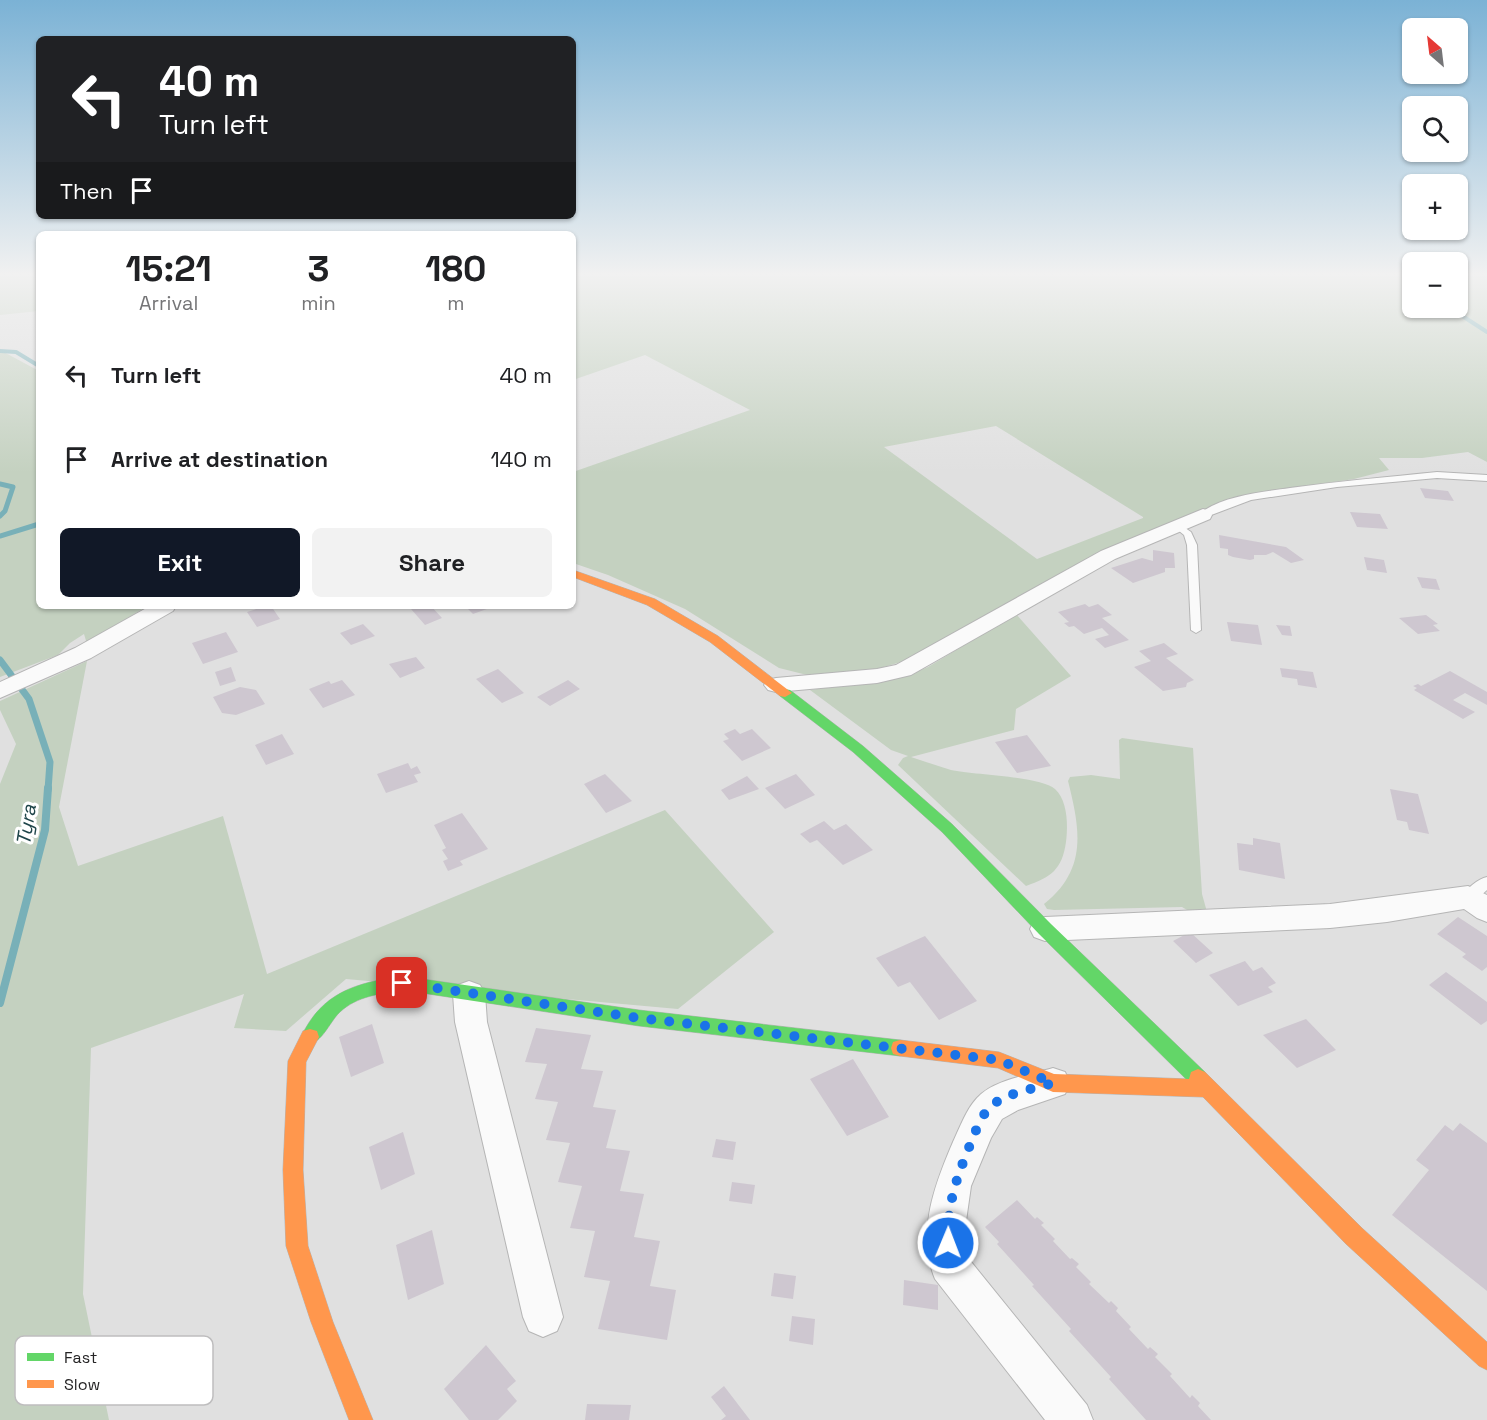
<!DOCTYPE html>
<html lang="en">
<head>
<meta charset="utf-8">
<style>
	body { margin:0; font-family:"Space Grotesk",sans-serif; background:#f2f2f2; color:#202124; height:100vh; display:flex; flex-direction:column; font-size:22px; white-space:nowrap }
	* { box-sizing:border-box; margin:0 }
	p { font-size:20px; color:#757577 }
	.icon { flex:none; width:33px; height:33px; fill:none; stroke:currentColor; stroke-width:2; stroke-linecap:round; stroke-linejoin:round }
	.map { position:relative; flex:1; overflow:hidden }
	.details { position:absolute; left:36px; top:231px; width:540px; height:378px; display:flex; flex-direction:column; background:#fff; border-radius:9px; box-shadow:0 2px 4px #0004 }
	.details>* { flex:none }
	.guide { position:absolute; left:36px; top:36px; width:540px; height:183px; border-radius:9px; box-shadow:0 2px 4px #0004; background:#202124; color:#fff; overflow:hidden }
	.needle { width:39px; rotate:332deg }
	.buttons { position:absolute; left:1402px; top:18px; display:grid; gap:12px }
	.buttons a { display:grid; place-items:center; width:66px; height:66px; border-radius:9px; background:#fff; box-shadow:0 2px 4px #0004; font-size:30px }
	.pin { position:absolute; display:grid; place-items:center; width:51px; height:51px; color:#fff; margin:-26px; border-radius:12px; box-shadow:0 3px 9px #0006 }
	.me { position:absolute; width:66px; margin:-33px; rotate:1deg; stroke-linejoin:round; filter:drop-shadow(0 0 4px #0008) }
	.turn { display:flex; align-items:center; gap:21px; height:126px; padding:0 24px; font-size:27px }
	.turn .icon { width:78px; height:78px; stroke-width:2.5 }
	.turn b { display:block; font-size:42px; line-height:51px }
	.then { display:flex; align-items:center; height:57px; padding:0 24px; background:#0003; gap:12px; font-size:22px }
	.eta { display:flex; justify-content:space-evenly; align-items:center; height:102px; text-align:center }
	.eta b { font-size:36px; font-weight:800; line-height:42px }
	.button { display:flex; gap:12px; margin-top:auto; padding:12px 24px }
	.button a { flex:1; height:69px; border-radius:9px; background:#111827; color:#fff; font-size:24px; font-weight:800; line-height:69px; text-align:center }
	.button a+a { background:#f2f2f2; color:#202124 }
	ul { padding:0; list-style:none }
	li { display:flex; align-items:center; gap:18px; height:84px; padding:0 24px }
	li div { flex:1 }
	li b { display:block; font-size:22px }
	li em { font-style:normal }
	.map>svg:first-child { display:block }
	.green { fill:#c4d1c0; fill-rule:evenodd }
	.lines { fill:none; stroke-linecap:round; stroke-linejoin:round }
	.stream-far3 { stroke:#78b0b8; stroke-width:4 }
	.stream-far2 { stroke:#78b0b8; stroke-width:5 }
	.stream-far1 { stroke:#78b0b8; stroke-width:7 }
	.stream { stroke:#78b0b8; stroke-width:8 }
	.building { fill:#cec7d0 }
	.lane-casing { stroke:#b5b5b5; stroke-width:2 }
	.street-casing { stroke:#b5b5b5; stroke-width:2 }
	.fast-casing { stroke:#b5b5b5; stroke-width:1 }
	.slow-casing { stroke:#b5b5b5; stroke-width:1 }
	.lane { fill:#fafafa; fill-rule:evenodd }
	.street { fill:#fafafa; fill-rule:evenodd }
	.fast { fill:#63d668; fill-rule:evenodd }
	.slow { fill:#ff974d; fill-rule:evenodd }
	.route { stroke:#1a73e8; stroke-width:10; stroke-dasharray:0 18 }
	.labels { text-anchor:middle; stroke-width:6; stroke-linejoin:round; paint-order:stroke }
	.water-label { font-size:20px; font-style:italic; fill:#1f454a; stroke:#fff }
	.key { fill:#fff; stroke:#bebdbe; stroke-width:1.5 }
	.key-label { font-size:16px; fill:#252425 }
</style>
</head>
<body>
<div class="map">
<svg width="1487" height="1420" viewBox="0 0 1487 1420">
	<rect width="100%" height="100%" fill="#e0e0e0"/>
	<path class="green" d="M0,274h39v37l-39,4z
		M573,274h840v34h45v-34h29v188l-19,-10 -46,6h-43l10,12 -35,9 -101,15 -58,19 -137,62 -157,87 -31,9 -63,4 -28,-7 -94,-59 -77,-34 -35,-12v-91l177,-62 -105,-55 -72,25zM996,426l147,91v1l-106,41 -153,-112z
		M0,350l39,21v235h108l-60,38 -3,-10 -14,9 -12,12 -58,22z
		M1016,614l55,62 -55,33 -2,21 -103,27c13,4 26,9 40,13 23,5 89,6 104,19 13,12 13,37 11,53 -4,28 -15,35 -40,44l-128,-121 5,-7 5,-2 -17,-6 -81,-60 94,-13 24,-10z
		M87,661l-28,146 19,59 145,-50 44,158 398,-164 109,122 -96,77 -332,-30 -60,52 -52,-3 10,-34 -153,54 -8,246 26,126h-109v-636l16,-40 -16,-34v-9z
		M1122,738l71,10 9,146 5,18 -13,2 -12,-7 -128,3 -7,-1 -3,-5c44,-35 36,-75 24,-123l2,-4 21,-2 29,4 -1,-39z"/>
	<g class="lines">
		<path class="stream-far3" d="M1450,308l37,24
			M0,351l16,1 23,14"/>
		<path class="stream-far2" d="M0,484l13,3 -8,24 -5,5
			M0,536l39,-12"/>
		<path class="stream-far1" d="M0,660l29,39 21,63 -2,28"/>
		<path class="stream" d="M0,1003l45,-173 3,-42"/>
	</g>
	<path class="building" d="M1420,488l28,3 6,10 -29,-3z
		M1350,512l30,2 8,15 -31,-2z
		M1219,535l67,12 18,13 -13,3 -18,-11 -7,3h-12v4l-4,1 -17,-3 -5,-2v-6l-8,-1z
		M1153,550l21,3 1,15h-10v4l-32,11 -22,-15 31,-10 11,3z
		M1364,557l20,3 3,13 -20,-3z
		M1417,577l19,2 4,11 -18,-2z
		M1085,604l4,3 9,-3 14,11 -10,3 27,22 -24,8 -10,-9 14,-4 -7,-7 -18,6 -10,-8 -5,1 -5,-4 5,-1 -11,-10z
		M266,606h5l9,13 -23,8 -10,-15z
		M420,606h11l11,12 -17,7 -14,-16z
		M465,606h30l-22,8z
		M1426,615l12,9 -5,1 7,6 -22,3 -19,-16z
		M1227,622l31,3 4,20 -31,-4z
		M363,624l12,12 -24,9 -11,-12z
		M1276,625l14,1 2,10 -10,-1z
		M226,632l12,20 -35,12 -11,-21z
		M1164,643l14,11 -12,4 28,22 -7,3 -1,4 -23,4 -29,-24 17,-6 -12,-10z
		M416,657l9,11 -25,10 -11,-14z
		M231,667l5,14 -16,5 -5,-14z
		M1280,668l33,4 4,16 -19,-3 -1,-6 -15,-2z
		M498,669l26,24 -22,10 -26,-24z
		M1450,671l37,21v13l-22,-12 -12,7 22,12 -12,7 -49,-29 3,-2 -4,-2 5,-2 3,2z
		M342,680l13,15 -32,13 -14,-19 20,-8 2,3z
		M568,680l12,9 -30,17 -13,-9z
		M240,687l16,3 9,14 -29,11 -14,-2 -9,-16z
		M735,729l5,5 12,-5 19,19 -29,13 -19,-20 6,-2 -5,-5z
		M282,734l12,20 -28,11 -11,-20z
		M1027,735l24,31 -34,7 -22,-31z
		M408,763l3,6 6,-3 4,7 -7,2 4,7 -32,11 -9,-19z
		M605,774l27,27 -26,12 -22,-29z
		M796,774l19,21 -30,14 -20,-21z
		M747,776l12,13 -30,11 -8,-10z
		M1390,789l28,5 11,40 -20,-4 -2,-8 -10,-2z
		M462,813l26,36 -28,12 3,4 -15,6 -5,-10 5,-2 -6,-9 4,-2 -12,-23z
		M824,821l10,9 12,-6 27,26 -30,15 -26,-25 -7,3 -10,-9z
		M1253,838l27,5 5,36 -46,-9 -2,-27 16,2z
		M1458,917l29,19v31l-5,4 -20,-14 4,-3 -29,-20z
		M1190,932l23,21 -17,10 -23,-22z
		M925,936l52,65 -38,19 -29,-38 -12,5 -22,-29z
		M1245,961l8,10 9,-4 14,16 -8,4 5,5 -35,14 -29,-31z
		M1446,972l41,30v19l-6,4 -52,-40z
		M1306,1019l30,31 -39,18 -34,-33z
		M372,1024l12,39 -33,14 -12,-40z
		M536,1028l55,7 -10,34 22,2 -10,36 23,3 -10,38 24,3 -10,40 24,3 -10,43 26,4 -10,45 26,4 -9,50 -69,-11 12,-48 -26,-4 11,-46 -25,-3 12,-42 -24,-4 12,-39 -24,-3 12,-38 -23,-3 12,-35 -22,-2z
		M853,1059l36,58 -42,19 -37,-57z
		M1460,1123l27,20v148l-95,-76 37,-45 -13,-10 29,-35 8,6z
		M403,1132l12,42 -34,16 -12,-43z
		M716,1139l20,3 -3,18 -21,-3z
		M732,1182l23,3 -3,19 -23,-3z
		M1017,1200l18,19 2,-2 7,6 -3,2 14,14 -2,2 17,18 2,-1 7,6 -3,3 15,15 -2,2 20,19 2,-2 7,7 -2,3 15,16 -2,2 19,20 2,-2 8,7 -3,3 17,17 -2,2 20,22 2,-3 8,8 -2,3 13,14h-65l-37,-41 2,-2 -42,-46 2,-2 -39,-43 2,-1 -37,-41 2,-2 -14,-15z
		M432,1230l12,54 -36,16 -12,-55z
		M774,1273l22,3 -3,23 -22,-3z
		M904,1280l34,5v25l-35,-5z
		M792,1316l23,3 -2,26 -24,-4z
		M486,1345l30,36 -9,8 10,12 -19,19h-29l-25,-31z
		M724,1386l26,34h-29l5,-4 -15,-19z
		M587,1404l44,1 -2,15h-44z"/>
	<g class="lines">
		<defs>
			<path id="lane" d="M1437,472l50,3v6l-50,-3 -100,9 -86,13 -45,17 -3,1 -5,-3c22,-19 64,-23 92,-27 49,-7 98,-11 147,-16z
				M1178,523l13,9 6,13 4,85 -5,3 -5,-3 -4,-85 -3,-10 -11,-9z
				M1487,877v13c-7,6 -14,14 -24,11l-2,-4c5,-8 17,-18 26,-20z"/>
			<path id="street" d="M1203,509l7,2 2,4 -2,4 -95,40 -204,116 -34,8 -101,9 -8,-2 -4,-5 4,-5 8,-2 101,-9 19,-4 205,-114z
				M150,606h26l-3,5 -82,47 -91,40v-16l75,-34z
				M1468,886l19,9v27l-10,-4 -13,-9 -77,13 -57,6 -285,13 -11,-4 -4,-8 4,-8 11,-4 285,-13z
				M469,981l11,4 5,9 2,28 76,295 -6,14 -14,6 -14,-6 -6,-14 -68,-295 -2,-28 5,-9z
				M1053,1068l12,4 5,11 -5,11 -47,16 -16,9 -11,19 -20,48 -5,35 2,37 119,147 6,15h-48l-110,-141c-19,-46 0,-95 18,-137 7,-15 13,-32 24,-44 17,-19 53,-23 76,-30z"/>
			<path id="fast" d="M785,689l5,1 73,56 89,78 99,100 154,148 3,6 -3,6 -7,3 -7,-3 -152,-150 -97,-102 -89,-80 -73,-56 -2,-3z
				M402,976l237,34 261,30 7,2 2,6 -2,6 -7,2 -261,-30 -237,-36c-22,4 -45,6 -62,22 -11,10 -20,37 -37,31l-2,-6c21,-45 55,-54 101,-61z"/>
			<path id="slow" d="M573,570l82,29 63,37 74,57 -7,4 -5,-1 -70,-54 -63,-37 -74,-28z
				M310,1029l7,2 2,6 -13,25 -3,108 5,76 25,76 40,98h-24l-38,-98 -25,-76 -3,-76 5,-109 15,-30z
				M900,1040l99,12 55,22 135,5 2,-7 7,-3 7,3 157,156 125,114v28l-8,-4 -133,-122 -143,-147 -150,-5 -55,-24 -98,-12 -7,-2 -2,-6 2,-6z"/>
		</defs>
		<use href="#lane" class="lane-casing"/>
		<use href="#street" class="street-casing"/>
		<use href="#fast" class="fast-casing"/>
		<use href="#slow" class="slow-casing"/>
		<use href="#lane" class="lane"/>
		<use href="#street" class="street"/>
		<use href="#fast" class="fast"/>
		<use href="#slow" class="slow"/>
	</g>
	<linearGradient id="sky" x2="0" y2="1"><stop stop-color="#7bb2d5"/><stop offset="0.58" stop-color="#f1f1f1"/><stop offset="1" stop-color="#f1f1f1" stop-opacity="0"/></linearGradient>
	<rect width="1487" height="473" fill="url(#sky)"/>
	<g class="lines">
		<path class="route" d="M402,983l237,35 360,42 54,23c-20,6 -49,10 -64,25 -9,10 -14,25 -19,37 -14,34 -23,60 -22,98"/>
	</g>
	<g class="labels">
		<g class="water-label">
			<text transform="translate(26 825) rotate(-81)" y="7">Tyra</text>
		</g>
	</g>
	<rect x="15" y="1336" width="198" height="69" rx="9" class="key"/>
	<rect x="27" y="1353" width="27" height="8" fill="#63d668"/>
	<rect x="27" y="1380" width="27" height="8" fill="#ff974d"/>
	<g class="key-label">
		<text x="64" y="1363">Fast</text>
		<text x="64" y="1390">Slow</text>
	</g>
</svg>
<div class="buttons">
<a><svg class="needle" viewBox="-14 -14 28 28"><path d="M0-13l5 13h-10z" fill="#e53935"/><path d="M0 13l5-13h-10z" fill="#757577"/></svg></a>
<a><svg class="icon" aria-label="search" viewBox="0 0 24 24"><circle cx="10" cy="10" r="6"/><path d="M15 15l6 6"/></svg></a>
<a>+</a>
<a>−</a>
</div>
<div class="pin" style="left:402px;top:983px;background:#d93025"><svg class="icon" aria-label="arrive" viewBox="0 0 24 24"><path d="M6 21V4h12l-3 4 3 4H6"/></svg></div>
<svg class="me" style="left:948px;top:1243px" viewBox="-20 -20 40 40"><circle r="17" fill="#1a73e8" stroke="#fff" stroke-width="3"/><path d="M0-11L8 9 0 5-8 9z" fill="#fff"/></svg>
<div class="guide">
<div class="turn"><svg class="icon" aria-label="left" viewBox="0 0 24 24"><path d="M17 20v-9H6M10 6l-5 5 5 5"/></svg><div><b>40 m</b>Turn left</div></div>
<div class="then">Then<svg class="icon" aria-label="arrive" viewBox="0 0 24 24"><path d="M6 21V4h12l-3 4 3 4H6"/></svg></div>
</div>
<section class="details">
<div class="eta">
<div><b>15:21</b><p>Arrival</p></div>
<div><b>3</b><p>min</p></div>
<div><b>180</b><p>m</p></div>
</div>
<ul>
<li><svg class="icon" aria-label="left" viewBox="0 0 24 24"><path d="M17 20v-9H6M10 6l-5 5 5 5"/></svg><div><b>Turn left</b></div><em>40 m</em></li>
<li><svg class="icon" aria-label="arrive" viewBox="0 0 24 24"><path d="M6 21V4h12l-3 4 3 4H6"/></svg><div><b>Arrive at destination</b></div><em>140 m</em></li>
</ul>
<div class="button"><a>Exit</a><a>Share</a></div>
</section>
</div>
</body>
</html>
